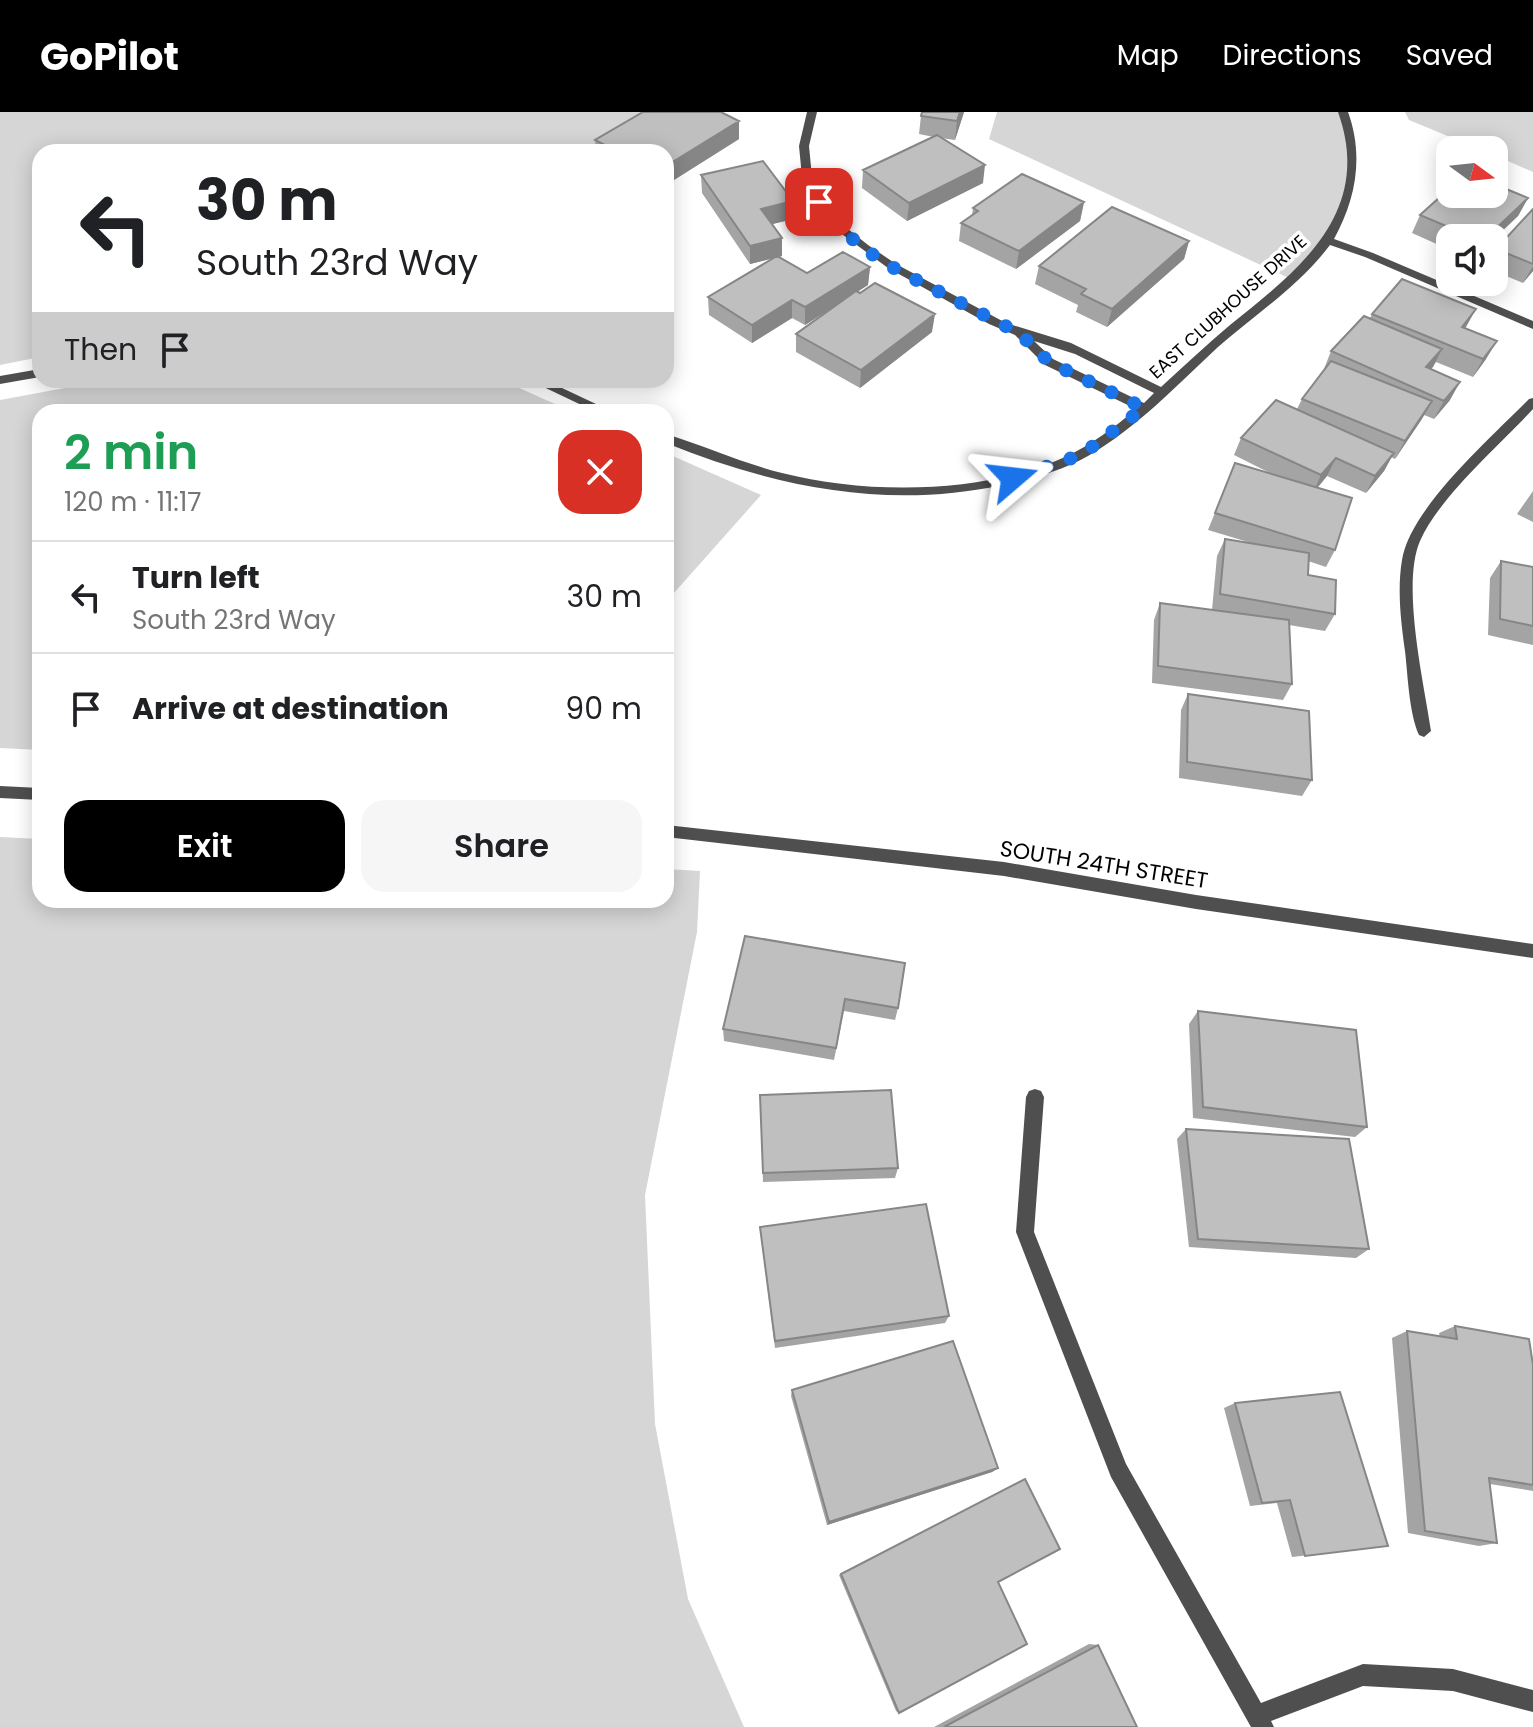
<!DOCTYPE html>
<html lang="en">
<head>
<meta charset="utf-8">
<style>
	body { margin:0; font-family:Poppins,sans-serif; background:#f6f6f6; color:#202124; height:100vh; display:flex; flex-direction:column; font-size:30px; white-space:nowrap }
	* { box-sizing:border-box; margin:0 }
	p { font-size:26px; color:#757577 }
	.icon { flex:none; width:44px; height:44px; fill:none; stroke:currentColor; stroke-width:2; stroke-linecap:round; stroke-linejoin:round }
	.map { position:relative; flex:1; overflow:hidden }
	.panel { position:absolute; left:32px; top:292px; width:642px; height:504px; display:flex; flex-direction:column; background:#fff; border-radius:24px; box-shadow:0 4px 20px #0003 }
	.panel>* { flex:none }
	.guide { position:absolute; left:32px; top:32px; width:642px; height:244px; border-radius:24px; box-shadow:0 4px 20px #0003; background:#fff; color:#202124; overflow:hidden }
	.needle { width:52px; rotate:105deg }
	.controls { position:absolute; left:1436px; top:24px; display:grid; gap:16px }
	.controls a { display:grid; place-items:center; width:72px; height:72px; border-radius:16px; background:#fff; box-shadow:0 4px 20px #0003; font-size:40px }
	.pin { position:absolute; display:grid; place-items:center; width:68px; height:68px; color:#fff; margin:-34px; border-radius:16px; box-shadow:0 4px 12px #0006 }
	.me { position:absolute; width:88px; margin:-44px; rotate:73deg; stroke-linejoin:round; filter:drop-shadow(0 0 6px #0008) }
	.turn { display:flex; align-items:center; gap:28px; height:168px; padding:0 32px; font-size:36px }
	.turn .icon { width:104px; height:104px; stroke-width:2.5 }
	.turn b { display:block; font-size:56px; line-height:68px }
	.then { display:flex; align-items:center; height:76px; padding:0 32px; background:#0003; gap:16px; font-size:30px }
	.round { display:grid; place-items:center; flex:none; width:84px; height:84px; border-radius:24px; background:#f6f6f6 }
	.overview { display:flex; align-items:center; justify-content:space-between; height:136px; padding:0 32px }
	h1 { font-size:48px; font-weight:600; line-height:60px; color:#1e9e55 }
	.action { display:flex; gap:16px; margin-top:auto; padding:16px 32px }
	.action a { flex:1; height:92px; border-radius:24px; background:#000; color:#fff; font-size:32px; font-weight:600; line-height:92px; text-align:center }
	.action a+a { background:#f6f6f6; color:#202124 }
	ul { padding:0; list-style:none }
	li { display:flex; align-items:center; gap:24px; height:112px; padding:0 32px; border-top:2px solid #e0e0e0 }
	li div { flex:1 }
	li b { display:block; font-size:30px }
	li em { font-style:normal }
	header { display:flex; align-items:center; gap:48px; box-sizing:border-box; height:112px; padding:0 40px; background:#000; color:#fff }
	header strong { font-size:38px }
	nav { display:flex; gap:44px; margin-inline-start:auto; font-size:28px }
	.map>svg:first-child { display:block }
	.green { fill:#d6d6d6 }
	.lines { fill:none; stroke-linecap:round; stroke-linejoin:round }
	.minor { fill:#4f4f4f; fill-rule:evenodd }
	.tertiary { fill:#4f4f4f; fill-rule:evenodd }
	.wall { fill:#a4a4a4 }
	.shaded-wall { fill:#868686 }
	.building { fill:#bfbfbf; stroke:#868686; stroke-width:2 }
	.route { stroke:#1a73e8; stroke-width:14; stroke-dasharray:0 25.2 }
	.labels { text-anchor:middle; stroke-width:7; stroke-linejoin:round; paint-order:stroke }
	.far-street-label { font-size:18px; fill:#000; stroke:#fff }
	.street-label { font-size:22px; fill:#000; stroke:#fff }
</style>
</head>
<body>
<header>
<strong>GoPilot</strong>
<nav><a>Map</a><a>Directions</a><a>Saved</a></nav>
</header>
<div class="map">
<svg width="1533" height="1615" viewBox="0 0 1533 1615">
	<rect width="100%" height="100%" fill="#fff"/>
	<path class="green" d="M0,0h661l-79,40h-542v205l-40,8z
		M997,0h346l9,64 -11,37 -50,66 -302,-140z
		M1405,0h128v60l-39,-17v-5h-13l-72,-30z
		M108,268h393l72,32h-533v338l-40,-2v-348z
		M666,341l95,42 -95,107z
		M0,725l40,2v61h626v-31l34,2 -3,61 -52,263 10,229 33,175 56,128h-744z"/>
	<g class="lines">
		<path class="minor" d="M807,0h10l-8,34 3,31 12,25 19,23 25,20 28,19 110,59 65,20 90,44c23,-21 45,-42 69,-62 69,-55 144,-113 108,-213h10c16,44 8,87 -14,127l39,14 160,68v8l-168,-72 -35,-12c-31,41 -74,69 -112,102 -41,38 -80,80 -130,109 -26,15 -56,22 -85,29 -117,25 -228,2 -337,-42v-9c39,12 76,29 116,39 87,22 201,21 283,-16 26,-12 50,-30 71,-48l-91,-44 -30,-30 -26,-11 -101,-56 -53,-39 -21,-26 -12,-26 -3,-31zM1034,229l41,13 79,39 -10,10 -91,-44z
			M40,257v8l-40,7v-8z
			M529,268h16l68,32h-17z
			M1533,286v11c-34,37 -93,87 -113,132 -19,44 4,142 11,190l-7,6 -5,-2c-10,-22 -11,-59 -14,-84 -4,-29 -8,-61 -3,-91 8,-52 90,-123 127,-161z
			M1035,977l6,2 3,6 -10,135 92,232 135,239 102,-39 90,5 80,21v22l-80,-21 -90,-5 -92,35 3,6h-23l-140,-250 -95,-245 10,-135 3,-6z"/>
		<path class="tertiary" d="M0,674l40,2v12l-40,-2z
			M666,713l338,37 192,33 337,49v14l-337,-49 -192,-33 -338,-39z"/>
	</g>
	<path class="wall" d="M964,0l-9,28 -14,-2 42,45 -76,38 -45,-33 1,-18 71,-33 -15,-3 2,-18z
		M739,27l-73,46v-33h-70l-1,-12z
		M701,63l92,44 -21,5 10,14v18l-3,1 28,16 63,-6 -2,18 -11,7 75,40 -72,56 -64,-36v-18l42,-30 -33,21 -13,-7 -40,25 -43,-28 -1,-18 66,-39 -24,6 -48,-71z
		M1528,86l-10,18 -24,22h-44v12l-38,-17 8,-18z
		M1084,90l-4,19 -64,48 -57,-28 2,-18 11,-8 1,-7z
		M1533,97v62l-10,12 -29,-12v-19z
		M1189,129l-5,18 -77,68 -31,-15 2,-7 -43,-21 4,-18z
		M1372,202l93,14 21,31 -13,18 -37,-15 -5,7 19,31 -16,19 -10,-4 -29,44 -4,-2 -7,14 -18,22 -39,-17 -9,11 17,63 -9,17 -18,-6v14l27,39 -10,17 -36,-6 3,59 -9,16 -131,-17 2,-63 6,-17 52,7 5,-54 8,-17 23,3 -40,-12 27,-67 39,12 -40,-20 7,-17 56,-29 5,-10 22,-30 7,-18 39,-33z
		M1533,379v31l-16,-8z
		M1501,449l32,6v78l-45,-10 2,-57z
		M1188,582l124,86 -10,16 -123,-18 2,-68z
		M745,824l153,72 -3,12 -51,-9 -10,49 -110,-19 -1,-12z
		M1198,899l169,116 -12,10 -162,-19 -4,-94z
		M760,983l138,73 -3,10 -132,4z
		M1186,1017l183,120 -13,9 -167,-11 -12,-108z
		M760,1115l189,89 -4,7 -170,25z
		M1455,1214l78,39v126l-43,-7 7,59 -18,3 -71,-13 -16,-195 15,-7 33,6 -1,-4z
		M792,1278l206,78 -6,4 -165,53 -36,-129z
		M1235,1291l153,143 -96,11 -15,-54 -27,3 -26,-98z
		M1025,1367l-27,103 -99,131 -3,-2 -57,-136z
		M1089,1532l9,1 39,82h-203z"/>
	<path class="shaded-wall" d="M960,0h4l-9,28 2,-19z
		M739,9v18l-73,46v-19z
		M985,53l-2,18 -76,38 2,-18z
		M1528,86l-10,18 -24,23v-1h-8z
		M793,89v18l-32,8v-18z
		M1084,90l-4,19 -64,48 3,-18z
		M782,126v18l-32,8v-18z
		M1189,129l-5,18 -77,68 5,-18z
		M1533,154v5l-10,12z
		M870,155l-2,18 -63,40v-18z
		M792,188v18l-40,25v-18z
		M1476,197l-10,18 -14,18 10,-18z
		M935,202l-3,18 -72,56 1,-18z
		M1497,229l-11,18 -13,18 10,-18z
		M1442,237l-9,18 -16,18 9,-18z
		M1460,270l-10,18 -16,19 10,-18z
		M1432,289l-10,18 -27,40 10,-18z
		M1394,341l-10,18 -18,22 9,-17z
		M1336,346l-9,18 -14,17 8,-18z
		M998,1356l-6,4 -165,53 2,-3z"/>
	<path class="building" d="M643,0h78l18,9 -73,45v-14h-48l-23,-12z
		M922,0h38l-3,9 -36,-5z
		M937,23l48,30 -76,38 -46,-33z
		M763,49l30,40 -32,8 21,29 -32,8 -49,-71z
		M1022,62l62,28 -65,49 -58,-28 17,-12 -5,-3z
		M1494,72l34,14 -42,40h-12l-54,-23 30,-27v6h44z
		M1112,95l77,34 -77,68 -31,-15 5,-5 -47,-23z
		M1533,97v55l-37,-15z
		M843,140l27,15 -65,40 -13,-7 -40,25 -44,-28 69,-41 30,17z
		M1402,167l74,30 -14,18 35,14 -14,18 -111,-45z
		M875,171l60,31 -74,56 -65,-36 60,-43 4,2z
		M1364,204l78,33 -16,18 34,15 -16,19 -113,-50z
		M1331,249l101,40 -27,40 -103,-42z
		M1276,288l118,53 -19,23 -39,-18 -15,17 -80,-37z
		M1235,351l117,35 -17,52 -120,-37z
		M1225,427l84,14 -1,22 28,5 -1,34 -115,-20z
		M1501,449l32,6v59l-33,-7z
		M1160,491l129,17 3,64 -134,-18z
		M1188,582l121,17 3,69 -125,-18z
		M745,824l160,27 -7,45 -53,-9 -9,49 -113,-19z
		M1198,899l158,19 11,97 -164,-20z
		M891,978l7,78 -135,5 -3,-78z
		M1186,1017l163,10 20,110 -171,-10z
		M926,1092l23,112 -174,25 -15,-114z
		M1455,1214l74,13 4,26v120l-44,-7 8,65 -72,-12 -18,-200 50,8z
		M953,1229l45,127 -169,54 -37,-132z
		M1340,1280l48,154 -83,10 -15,-56 -28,3 -27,-100z
		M1025,1367l35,70 -62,33 29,62 -128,69 -58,-139z
		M1098,1533l39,82h-193z"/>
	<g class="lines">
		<path class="route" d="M819,90l40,44 38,24 122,63 30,29 95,46 -63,47 -68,23"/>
	</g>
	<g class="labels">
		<g class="far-street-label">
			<text transform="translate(1228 195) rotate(-42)" y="6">EAST CLUBHOUSE DRIVE</text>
		</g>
		<g class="street-label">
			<text transform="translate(1104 752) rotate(9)" y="8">SOUTH 24TH STREET</text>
		</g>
	</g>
</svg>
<div class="controls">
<a><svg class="needle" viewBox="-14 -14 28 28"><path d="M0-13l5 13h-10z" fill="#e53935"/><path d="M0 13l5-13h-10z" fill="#757577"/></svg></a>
<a><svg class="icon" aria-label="sound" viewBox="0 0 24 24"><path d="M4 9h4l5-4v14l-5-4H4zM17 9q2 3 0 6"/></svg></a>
</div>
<div class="pin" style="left:819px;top:90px;background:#d93025"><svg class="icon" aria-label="arrive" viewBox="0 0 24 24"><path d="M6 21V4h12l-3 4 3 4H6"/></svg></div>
<svg class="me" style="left:1013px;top:366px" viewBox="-20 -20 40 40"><path d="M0-17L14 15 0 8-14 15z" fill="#1a73e8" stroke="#fff" stroke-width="4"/></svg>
<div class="guide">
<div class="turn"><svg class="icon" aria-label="left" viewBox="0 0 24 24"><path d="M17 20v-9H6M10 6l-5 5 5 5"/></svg><div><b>30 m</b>South 23rd Way</div></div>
<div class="then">Then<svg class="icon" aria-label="arrive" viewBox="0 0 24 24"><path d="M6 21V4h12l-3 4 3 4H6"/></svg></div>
</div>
<section class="panel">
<div class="overview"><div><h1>2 min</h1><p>120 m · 11:17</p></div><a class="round" style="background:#d93025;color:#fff"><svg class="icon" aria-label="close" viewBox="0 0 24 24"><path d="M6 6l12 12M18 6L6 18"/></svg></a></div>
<ul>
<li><svg class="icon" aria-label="left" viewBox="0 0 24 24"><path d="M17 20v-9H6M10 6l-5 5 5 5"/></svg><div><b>Turn left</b><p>South 23rd Way</p></div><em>30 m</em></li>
<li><svg class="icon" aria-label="arrive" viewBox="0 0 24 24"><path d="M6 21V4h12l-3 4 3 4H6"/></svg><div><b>Arrive at destination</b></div><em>90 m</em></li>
</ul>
<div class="action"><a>Exit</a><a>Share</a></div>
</section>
</div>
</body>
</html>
